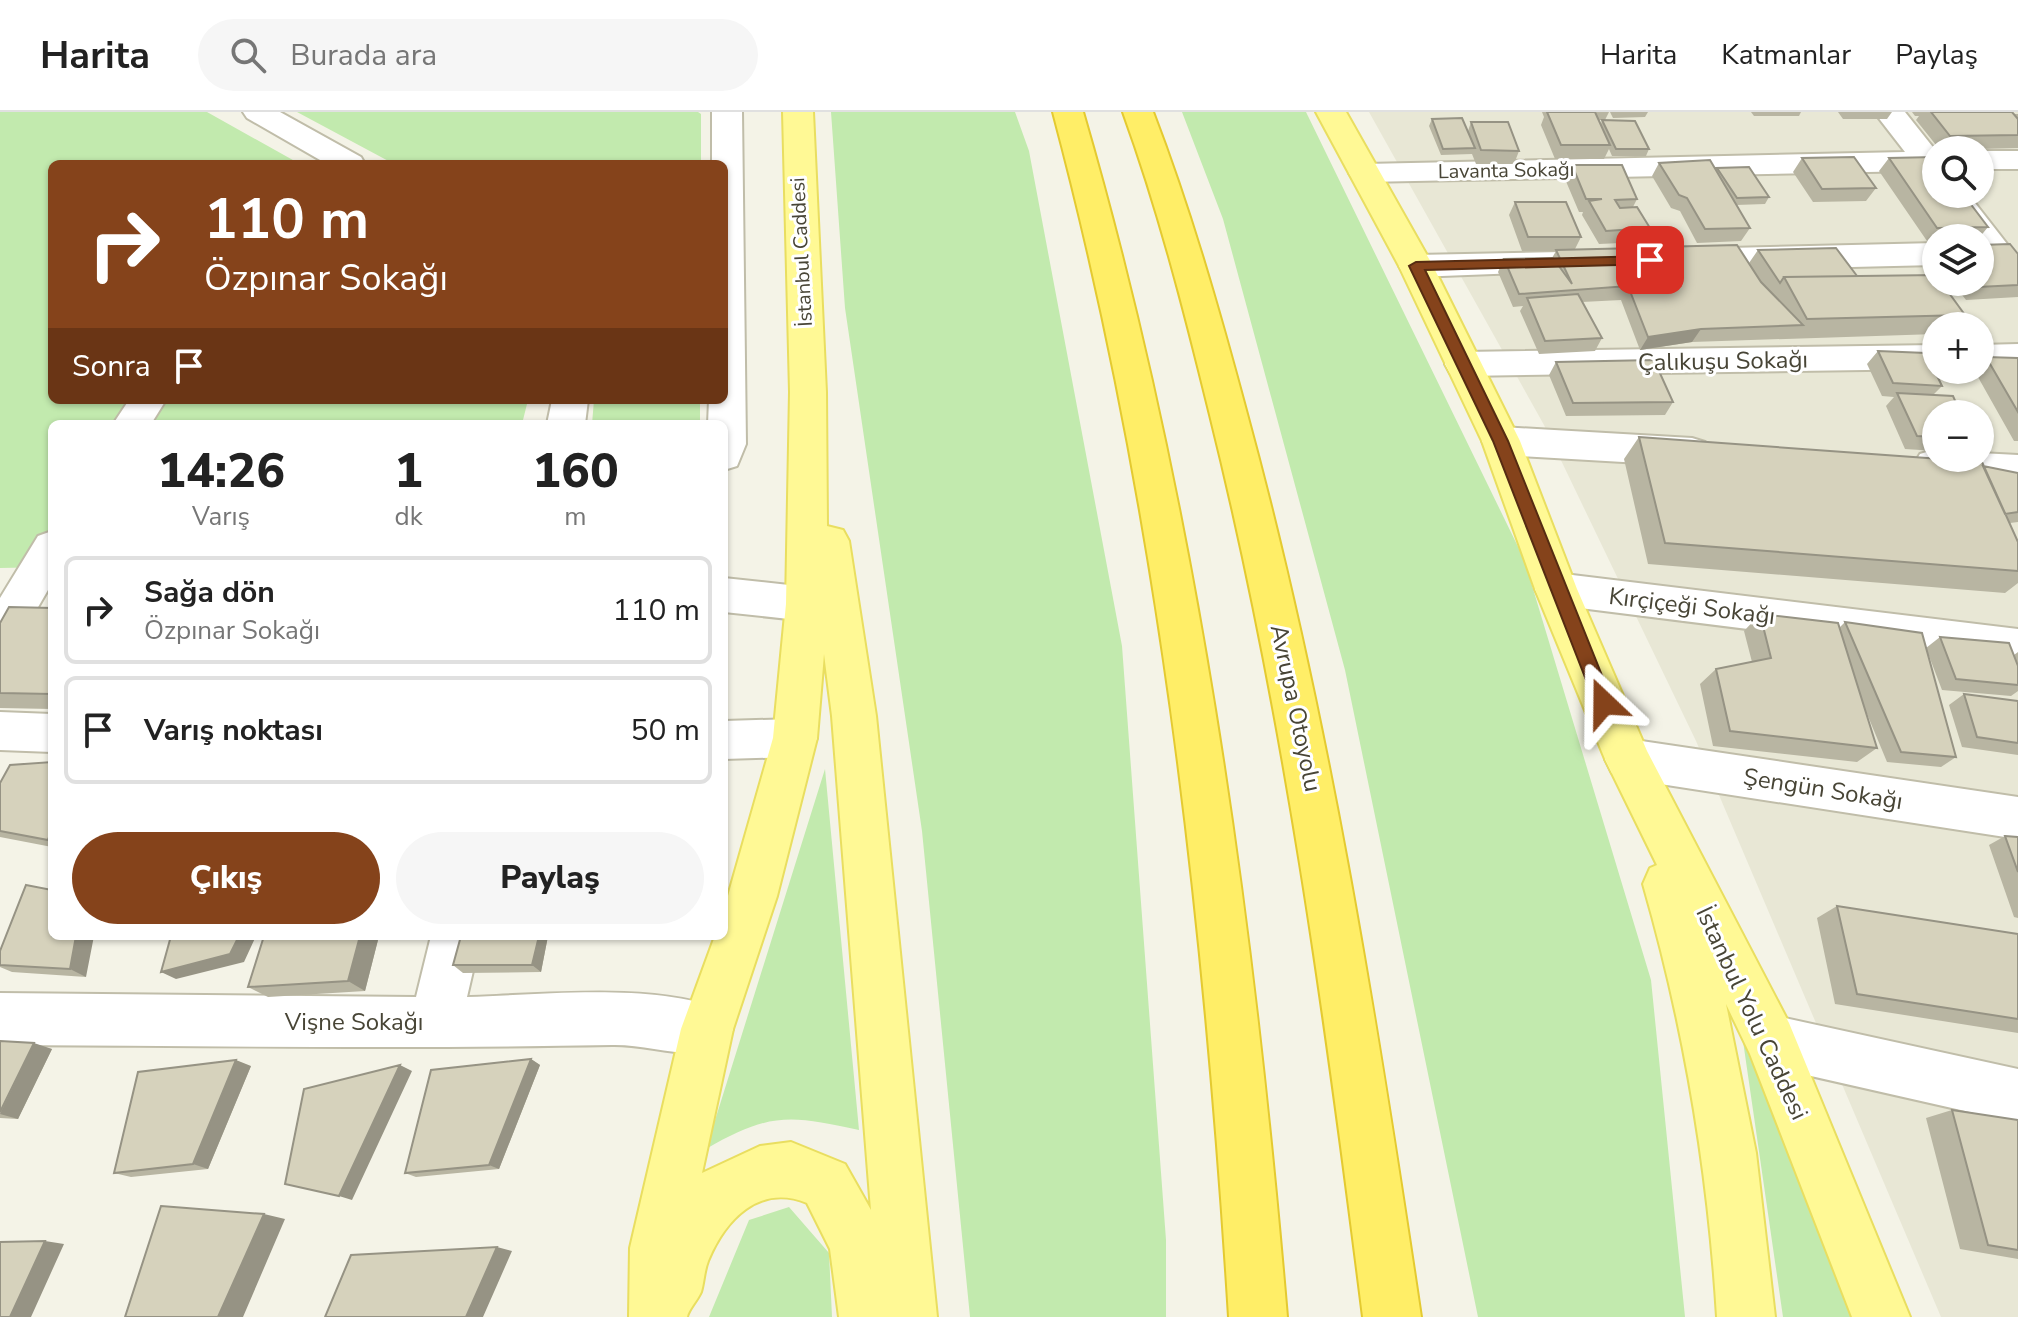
<!DOCTYPE html>
<html lang="tr">
<head>
<meta charset="utf-8">
<style>
	body { margin:0; font-family:"Nunito Sans",sans-serif; background:#f6f6f6; color:#222; height:100vh; display:flex; flex-direction:column; font-size:30px; white-space:nowrap }
	* { box-sizing:border-box; margin:0 }
	p { font-size:26px; color:#767676 }
	.icon { flex:none; width:44px; height:44px; fill:none; stroke:currentColor; stroke-width:2; stroke-linecap:round; stroke-linejoin:round }
	.map { position:relative; flex:1; overflow:hidden }
	.side { position:absolute; left:48px; top:308px; width:680px; height:520px; display:flex; flex-direction:column; background:#fff; border-radius:12px; box-shadow:0 2px 6px #0004 }
	.side>* { flex:none }
	.hud { position:absolute; left:48px; top:48px; width:680px; height:244px; border-radius:12px; box-shadow:0 2px 6px #0004; background:#85431b; color:#fff; overflow:hidden }
	.controls { position:absolute; left:1922px; top:24px; display:grid; gap:16px }
	.controls a { display:grid; place-items:center; width:72px; height:72px; border-radius:50%; background:#fff; box-shadow:0 2px 6px #0004; font-size:40px }
	.pin { position:absolute; display:grid; place-items:center; width:68px; height:68px; color:#fff; margin:-34px; border-radius:16px; box-shadow:0 4px 12px #0006 }
	.me { position:absolute; width:88px; margin:-44px; rotate:337deg; stroke-linejoin:round; filter:drop-shadow(0 0 6px #0008) }
	.turn { display:flex; align-items:center; gap:28px; height:168px; padding:0 24px; font-size:36px }
	.turn .icon { width:104px; height:104px; stroke-width:2.5 }
	.turn b { display:block; font-size:56px; line-height:68px }
	.then { display:flex; align-items:center; height:76px; padding:0 24px; background:#0003; gap:16px; font-size:30px }
	.eta { display:flex; justify-content:space-evenly; align-items:center; height:136px; text-align:center }
	.eta b { font-size:48px; font-weight:800; line-height:56px }
	.primary-button { display:flex; gap:16px; margin-top:auto; padding:16px 24px }
	.primary-button a { flex:1; height:92px; border-radius:48px; background:#85431b; color:#fff; font-size:32px; font-weight:800; line-height:92px; text-align:center }
	.primary-button a+a { background:#f6f6f6; color:#222 }
	ul { padding:0; list-style:none }
	li { display:flex; align-items:center; gap:24px; height:108px; margin:0 16px 12px; padding:0 8px; border:4px solid #e0e0e0; border-radius:12px }
	li div { flex:1 }
	li b { display:block; font-size:30px }
	li em { font-style:normal }
	header { display:flex; align-items:center; gap:48px; box-sizing:border-box; height:112px; padding:0 40px; background:#fff; border-bottom:2px solid #e0e0e0 }
	header strong { font-size:38px }
	nav { display:flex; gap:44px; margin-inline-start:auto; font-size:28px }
	.search { width:560px; height:72px; background:#f6f6f6; display:flex; align-items:center; gap:20px; box-sizing:border-box; padding:0 28px; border-radius:44px; color:#767676; font-size:30px }
	.map>svg:first-child { display:block }
	.residential { fill:#e8e7d5; fill-rule:evenodd }
	.green { fill:#c2eaae }
	.lines { fill:none; stroke-linecap:round; stroke-linejoin:round }
	.minor-casing { stroke:#c0bda9; stroke-width:4 }
	.primary-casing { stroke:#e9de60; stroke-width:4 }
	.motorway-casing { stroke:#e4ca31; stroke-width:4 }
	.minor { fill:#fff; fill-rule:evenodd }
	.primary { fill:#fff995; fill-rule:evenodd }
	.motorway { fill:#ffee67; fill-rule:evenodd }
	.wall { fill:#b8b5a2 }
	.shaded-wall { fill:#969384 }
	.building { fill:#d6d2bc; stroke:#969384; stroke-width:2 }
	.route { fill:#85431b; stroke:#562c12; stroke-width:2 }
	.labels { text-anchor:middle; stroke-width:6; stroke-linejoin:round; paint-order:stroke }
	.far-street-label { font-size:20px; fill:#484536; stroke:#fff }
	.street-label { font-size:24px; fill:#484536; stroke:#fff }
</style>
</head>
<body>
<header>
<strong>Harita</strong>
<div class="search"><svg class="icon" aria-label="search" viewBox="0 0 24 24"><circle cx="10" cy="10" r="6"/><path d="M15 15l6 6"/></svg>Burada ara</div>
<nav><a>Harita</a><a>Katmanlar</a><a>Paylaş</a></nav>
</header>
<div class="map">
<svg width="2018" height="1205" viewBox="0 0 2018 1205">
	<rect width="100%" height="100%" fill="#f4f3e7"/>
	<path class="residential" d="M1369,0h649v1205h-77l-245,-576 -152,-316zM1936,38h44v44h-44zM1936,126h44v44h-44zM1936,214h44v44h-44zM1936,302h44v44h-44z"/>
	<path class="green" d="M0,0h207l93,52h-248v236h476l-6,24h-470v143l-52,1z
		M297,0h401l3,2v50h-307z
		M831,0h184l14,39 93,495 44,594v77h-196l-48,-486 -77,-523z
		M1182,0h124l218,447 127,421 34,337h-207l-133,-647 -122,-451z
		M594,288h106v24h-108z
		M825,657l34,361c-69,-15 -89,-18 -153,19z
		M1743,929l113,276h-73z
		M789,1095l40,46 3,64h-123l40,-97z"/>
	<g class="lines">
		<defs>
			<path id="minor" d="M243,0h37l81,45 4,7h-38l-80,-46z
				M712,0h30l4,332 -9,22 -13,4v-46h-16l1,-24h15v-236h-12z
				M1874,0h31l31,39v30l-11,-2 -6,-8 -554,11 -11,-2 -5,-7 5,-7 11,-2 540,-12z
				M1980,39h38v18h-38z
				M1936,82h32l50,64v31c-23,-6 -38,-28 -38,-51h-13z
				M1936,131v22l-250,6 -12,-3 -5,-8 5,-8 12,-3z
				M1562,140l12,3 5,8 -5,8 -158,6 -12,-3 -5,-8 5,-8 12,-3z
				M2018,232v24l-38,1v-24z
				M1936,233v24l-473,7 -13,-3 -5,-9 5,-9 13,-3z
				M129,288h37l-15,24h-38z
				M552,288h36l-3,24h-38z
				M1501,315l191,11 13,4 6,10 -6,10 -13,4 -191,-11 -13,-4 -6,-10 6,-10z
				M1933,338l3,8h44v-5l38,2v28l-85,-5 -13,-4 -6,-10 6,-10z
				M52,419v52l-37,64 -15,5v-54l38,-62z
				M1556,461l462,56v34l-462,-58 -15,-4 -6,-12 6,-12z
				M724,466l83,9 15,5 6,12 -6,12 -15,5 -83,-9z
				M0,600l52,2v38l-52,-2z
				M795,607l16,5 6,14 -6,14 -16,5 -71,2v-38z
				M1628,627l390,58v42l-390,-60 -16,-6 -7,-14 7,-14z
				M431,824h50l-14,61c75,-2 189,-15 258,14l8,18 -8,18c-35,15 -75,-3 -113,-2 -204,4 -408,1 -612,0v-52l416,4z
				M1771,903l247,54v54l-247,-56 -18,-8 -8,-18 8,-18z"/>
			<path id="primary" d="M783,0h30l13,280 1,134 16,4 6,11 27,175 61,601h-98l-9,-68 -23,-46c-48,-20 -82,17 -99,58 -4,10 -4,21 -7,31 -4,9 -13,18 -14,25h-58l1,-69 51,-219 34,-93h9v-26l49,-172 13,-134 4,-212zM824,542l8,62 39,494 -26,-46 -54,-22 -31,4 -58,27 31,-144 44,-133 40,-158z
				M1316,0h30l87,154 87,175 57,148 70,162 142,272 121,294h-58l-102,-263 -24,-50 30,149 19,164h-58c-9,-148 -33,-291 -74,-433l7,-16 7,-3 -52,-106 -70,-170 -53,-148 -83,-175z"/>
			<path id="motorway" d="M1053,0h30c114,392 170,799 204,1205h-58c-25,-405 -71,-812 -176,-1205z
				M1123,0h30c38,99 67,201 94,302 81,297 129,600 174,903h-58c-38,-303 -79,-605 -153,-902 -25,-102 -51,-204 -87,-303z"/>
		</defs>
		<use href="#minor" class="minor-casing"/>
		<use href="#primary" class="primary-casing"/>
		<use href="#motorway" class="motorway-casing"/>
		<use href="#minor" class="minor"/>
		<use href="#primary" class="primary"/>
		<use href="#motorway" class="motorway"/>
	</g>
	<path class="wall" d="M1542,0h67l-4,8h-6l2,4 1,-4 47,29 -3,7h-34l-3,-7 -5,10h-49l-14,-34 3,-8z
		M1610,0h38l-3,5 -32,1z
		M1751,0h50l-2,4h-45z
		M1838,0h54l-5,7h-44z
		M1912,0h100l2,2h4v34l-78,2 -24,-30 3,-4h-4z
		M1432,7l36,12 3,-9 48,29 -5,13h-38l-4,-10 -31,1 -12,-29z
		M1802,46l74,30 -10,13 -53,1 -20,-30z
		M1889,46l99,69 -9,11h-43v3h-9l-48,-70z
		M1659,51l57,7 1,-2 52,29 -4,7 -29,1 14,23 -9,13 -44,2 -17,-32 -9,-3 -19,-32z
		M1572,53l65,34 -4,8 17,21 -7,14 -44,2 -17,-29 1,-3h-4l-14,-33z
		M1515,90l66,35 -6,12 81,22 -6,-11 8,-13 105,38 -14,-22 9,-13 99,26 108,39 -10,11h-19v8l-244,8 -52,8 -19,-50 -39,2 20,36 -7,13 -56,3 -19,-43 3,-5 -10,1 -15,-35 6,-13 48,-1 4,-7h-34l-13,-36z
		M2018,142v43l-52,3 -14,-18h28z
		M1878,239l64,35 -9,9 3,19v37l-31,-2 -19,-43 8,-9 -12,-1 -15,-32z
		M1986,245l32,1v83h-4l-40,-71h6v-7z
		M1556,250l117,40 -8,13 -99,1 -17,-41z
		M1639,325l344,29 35,7v49l-8,1 8,19v41l-13,10 -357,-29 -24,-105z
		M52,496v101l-52,-1v-85z
		M1760,502l80,13 5,-5 111,135 -15,10 -54,-5 -22,-53 12,39 -20,14 -144,-16 -13,-62 16,-15 36,-7 -8,-31z
		M1940,525l74,18 4,-3v39l-7,5 -69,-6 -16,-42z
		M1964,582l54,7v54l-56,-8 -13,-42z
		M52,650v85l-52,-10v-54z
		M2005,724l13,1v81l-4,-1 -25,-72z
		M52,778l34,87 -74,-5 -12,-5v-16z
		M1837,794l181,28v99l-183,-29 -18,-86z
		M379,824l-14,55 -97,6 -20,-10z
		M461,824h87l-7,36 -78,1 -10,-8z
		M0,929l52,8 -34,70 -18,-1z
		M531,947l9,6 -41,104 -83,8 -11,-4z
		M251,954l-43,103 -77,8 -17,-4z
		M1952,998l66,10v139l-58,-10 -34,-131z"/>
	<path class="shaded-wall" d="M1701,217l-9,13 -52,8 8,-13z
		M52,716v14l-4,-2z
		M76,824h18l-8,41 -16,-8z
		M239,824h17l-12,26 -68,17 -15,-7z
		M360,824h19l-14,55 -17,-10z
		M539,824h9l-7,36 -9,-7z
		M34,931l18,6 -34,70 -18,-5z
		M531,947l9,6 -41,104 -10,-4z
		M236,948l15,6 -43,103 -15,-5z
		M400,953l12,6 -60,129 -13,-4z
		M264,1102l21,5 -42,98h-25z
		M45,1129l19,3 -33,73h-21z
		M497,1135l15,4 -29,66h-17z"/>
	<path class="building" d="M1547,0h48l15,33h-49z
		M1931,0h81l6,7v16l-68,1z
		M1462,6l13,30 -32,1 -11,-30z
		M1602,8l33,1 14,28h-33z
		M1471,10h37l11,29 -38,-1z
		M1854,45l22,31 -54,1 -20,-31z
		M1936,45v37h27l25,33 -51,1 -48,-70z
		M1710,48l40,68 -45,1 -18,-31 -8,-3 -20,-32z
		M1572,53h50l15,34 -22,1 5,8 17,-1 13,21 -44,3 -17,-30 13,-2h-16z
		M1749,55l20,30 -32,1 -20,-30z
		M1515,90h51l15,35h-53z
		M2010,132l8,10v31l-40,2 -4,-5h6v-37z
		M1737,133l24,37 42,43 -102,4 -53,8 -20,-51 -109,8 -15,-35 49,-1 19,26 -16,-34 83,-2 29,38h12l-22,-39z
		M1836,136l21,28 -73,1 -4,6 -22,-33z
		M1936,163v7h5l24,33 -158,4 -23,-42z
		M1578,182l24,44 -57,3 -18,-43z
		M1878,239l48,2 16,33 -49,-3z
		M1986,245l32,1v54z
		M1654,248l19,42 -100,1 -17,-41z
		M1897,281l56,3 8,18h-25v23l-19,-1z
		M1639,325l343,25 36,80v29l-353,-28z
		M1983,354l35,7v39l-13,2z
		M9,495l43,1v86l-52,-1v-70z
		M1760,502l78,9 39,125 -147,-17 -14,-62 55,-11z
		M1845,510l77,11 34,124 -55,-5z
		M1940,525l69,6 9,23v19l-62,-6z
		M1964,582l54,7v42l-41,-6z
		M52,650v66l-4,12 -48,-9v-48l10,-18z
		M2005,724l13,1v35z
		M26,773l26,5v46h24l-6,33 -70,-4v-14z
		M1837,794l181,28v85l-161,-25z
		M171,824h68l-9,18 -69,18z
		M264,824h96l-12,45 -100,6z
		M461,824h78l-7,29h-79z
		M0,929l34,2 -34,69z
		M531,947l-42,106 -84,8 26,-103z
		M236,948l-43,104 -79,9 24,-101z
		M400,953l-61,131 -54,-12 19,-95z
		M1952,998l66,10v130l-30,-5z
		M161,1094l103,8 -46,103h-93z
		M45,1129l-35,76h-10v-75z
		M497,1135l-31,70h-141l26,-62z"/>
	<path class="route" d="M1650,144l7,4 -2,4 -230,6 83,171 105,262 -9,7 -9,-7 -102,-262 -84,-175 7,-4z"/>
	<g class="labels">
		<g class="far-street-label">
			<text transform="translate(1506 58) rotate(-1)" y="7">Lavanta Sokağı</text>
			<text transform="translate(801 140) rotate(-93)" y="7">İstanbul Caddesi</text>
		</g>
		<g class="street-label">
			<text transform="translate(1723 249) rotate(-1)" y="8">Çalıkuşu Sokağı</text>
			<text transform="translate(1692 494) rotate(7)" y="8">Kırçiçeği Sokağı</text>
			<text transform="translate(1296 596) rotate(78)" y="8">Avrupa Otoyolu</text>
			<text transform="translate(1823 677) rotate(9)" y="8">Şengün Sokağı</text>
			<text transform="translate(1752 901) rotate(65)" y="8">İstanbul Yolu Caddesi</text>
			<text x="354" y="918">Vişne Sokağı</text>
		</g>
	</g>
</svg>
<div class="controls">
<a><svg class="icon" aria-label="search" viewBox="0 0 24 24"><circle cx="10" cy="10" r="6"/><path d="M15 15l6 6"/></svg></a>
<a><svg class="icon" aria-label="layers" viewBox="0 0 24 24"><path d="M12 4l9 5-9 5-9-5zM3 14l9 5 9-5"/></svg></a>
<a>+</a>
<a>−</a>
</div>
<div class="pin" style="left:1650px;top:148px;background:#d93025"><svg class="icon" aria-label="arrive" viewBox="0 0 24 24"><path d="M6 21V4h12l-3 4 3 4H6"/></svg></div>
<svg class="me" style="left:1604px;top:591px" viewBox="-20 -20 40 40"><path d="M0-17L14 15 0 8-14 15z" fill="#85431b" stroke="#fff" stroke-width="4"/></svg>
<div class="hud">
<div class="turn"><svg class="icon" aria-label="right" viewBox="0 0 24 24"><path d="M7 20v-9h11M14 6l5 5-5 5"/></svg><div><b>110 m</b>Özpınar Sokağı</div></div>
<div class="then">Sonra<svg class="icon" aria-label="arrive" viewBox="0 0 24 24"><path d="M6 21V4h12l-3 4 3 4H6"/></svg></div>
</div>
<section class="side">
<div class="eta">
<div><b>14:26</b><p>Varış</p></div>
<div><b>1</b><p>dk</p></div>
<div><b>160</b><p>m</p></div>
</div>
<ul>
<li><svg class="icon" aria-label="right" viewBox="0 0 24 24"><path d="M7 20v-9h11M14 6l5 5-5 5"/></svg><div><b>Sağa dön</b><p>Özpınar Sokağı</p></div><em>110 m</em></li>
<li><svg class="icon" aria-label="arrive" viewBox="0 0 24 24"><path d="M6 21V4h12l-3 4 3 4H6"/></svg><div><b>Varış noktası</b></div><em>50 m</em></li>
</ul>
<div class="primary-button"><a>Çıkış</a><a>Paylaş</a></div>
</section>
</div>
</body>
</html>
